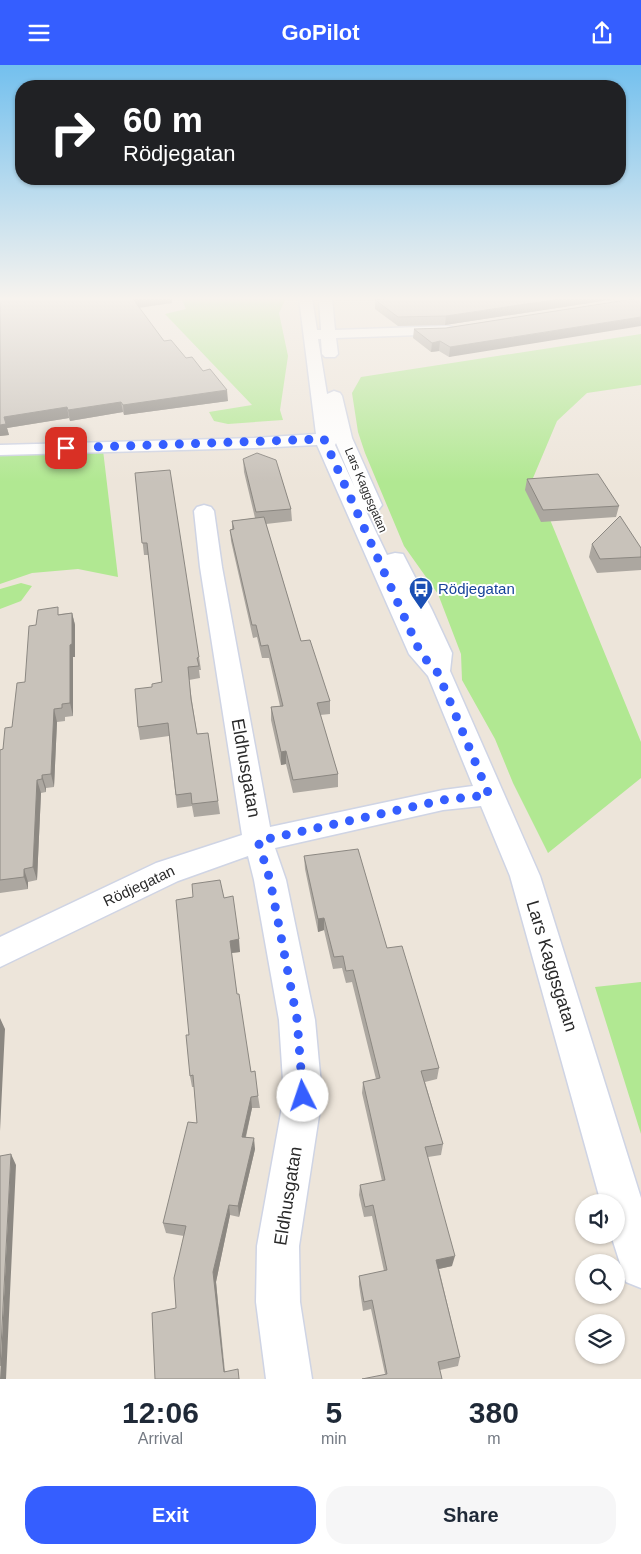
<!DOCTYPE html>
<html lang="en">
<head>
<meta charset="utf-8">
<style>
	body { margin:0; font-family:Arial,sans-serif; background:#f6f6f7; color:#1f2937; height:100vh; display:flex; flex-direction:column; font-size:19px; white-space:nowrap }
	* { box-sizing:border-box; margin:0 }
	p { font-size:16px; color:#747a83 }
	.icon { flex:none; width:28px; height:28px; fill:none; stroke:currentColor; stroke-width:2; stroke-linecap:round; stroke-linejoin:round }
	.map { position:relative; height:1314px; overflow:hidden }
	.details { display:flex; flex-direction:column; background:#fff; flex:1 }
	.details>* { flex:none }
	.banner { position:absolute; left:15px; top:15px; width:611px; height:105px; border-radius:20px; box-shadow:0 1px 4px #0004; background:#202124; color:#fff; overflow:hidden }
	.tools { position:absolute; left:575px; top:1129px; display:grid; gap:10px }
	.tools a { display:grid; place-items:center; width:50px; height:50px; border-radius:50%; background:#fff; box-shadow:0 1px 4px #0004; font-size:25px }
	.pin { position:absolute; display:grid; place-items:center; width:42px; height:42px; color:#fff; margin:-21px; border-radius:10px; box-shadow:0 2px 8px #0006 }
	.me { position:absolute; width:55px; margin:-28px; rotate:356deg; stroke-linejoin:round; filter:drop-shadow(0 0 4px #0008) }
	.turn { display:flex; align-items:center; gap:18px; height:105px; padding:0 25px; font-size:22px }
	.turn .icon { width:65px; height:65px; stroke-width:2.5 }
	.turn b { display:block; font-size:35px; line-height:42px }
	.eta { display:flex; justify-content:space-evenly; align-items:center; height:85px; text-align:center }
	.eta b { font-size:30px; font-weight:700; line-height:35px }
	.action { display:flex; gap:10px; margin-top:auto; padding:10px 25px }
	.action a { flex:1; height:58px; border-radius:20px; background:#355eff; color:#fff; font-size:20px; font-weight:700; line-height:58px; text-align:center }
	.action a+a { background:#f6f6f7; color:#1f2937 }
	header { display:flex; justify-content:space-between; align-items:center; height:65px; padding:0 25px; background:#355eff; color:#fff; font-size:22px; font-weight:700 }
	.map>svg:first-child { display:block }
	.green { fill:#b1e892 }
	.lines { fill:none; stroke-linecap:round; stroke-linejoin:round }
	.minor-casing { stroke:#cfd4e4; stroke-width:3 }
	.minor { fill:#fff; fill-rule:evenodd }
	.wall { fill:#aca7a0 }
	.shaded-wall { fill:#8c8882 }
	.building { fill:#c8c2ba; stroke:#8c8882 }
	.route { stroke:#355eff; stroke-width:9; stroke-dasharray:0 16.2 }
	.labels { text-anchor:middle; stroke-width:4; stroke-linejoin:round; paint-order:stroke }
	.far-street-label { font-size:12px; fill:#2a2a2a; stroke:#fff }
	.transit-label { font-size:15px; fill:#164399; stroke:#fff; text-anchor:start }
	.street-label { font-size:15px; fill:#2a2a2a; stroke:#fff }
	.near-street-label { font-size:18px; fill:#2a2a2a; stroke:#fff }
</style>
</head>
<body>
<header><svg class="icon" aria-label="menu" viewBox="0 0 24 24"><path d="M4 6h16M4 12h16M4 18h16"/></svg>GoPilot<svg class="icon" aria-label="share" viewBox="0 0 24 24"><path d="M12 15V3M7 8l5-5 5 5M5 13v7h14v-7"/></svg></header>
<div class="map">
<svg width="641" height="1314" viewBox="0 0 641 1314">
	<rect width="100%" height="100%" fill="#ede5da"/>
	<path class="green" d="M181,233h105l-7,15 9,43 -8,54 3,10 -55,4 -14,-3 -5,-9 43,-7 -87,-91 21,-5z
		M641,269v51l-54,8 -30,28 -24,57 108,264v36l-93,75 -35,-70 -18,-44 -33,-59 -1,-26 -23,-60 -34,-48 -39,-93 -7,-21 -6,-39 9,-16z
		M103,385l15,127 -40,-8 -46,4 -32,11v-128z
		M21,518l11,3 -11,15 -21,8v-20z
		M641,917v152l-46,-147z"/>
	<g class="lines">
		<defs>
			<path id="minor" d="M299,233h13l5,32h4l-2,-32h13l3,32 112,-4 5,1 2,3 -2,3 -5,1 -111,4 2,16 -3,3h-10l-3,-3 -1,-15h-3l9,55 7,-3 6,2 2,3 10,42 30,67 -3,4 -7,2 -7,-2 22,46 8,-2 8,1 29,56 20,43 -2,18 90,205 101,322v90l-15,-6 -15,-47h5v-32h-15l-91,-327 -29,-70 -38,4 -168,38 11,32 29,140 7,76 -23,150 1,56 12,77h-46l-10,-77 1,-56 27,-150 -5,-76 -25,-140 -6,-24 -70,25 -178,86v-30l156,-74 86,-28 -42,-268 -6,-56 3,-4 7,-2 7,2 3,4 8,56 48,260 173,-37 30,-4 -45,-110 -19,-22 -92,-209 -63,3 -254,7v-10l254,-7 62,-4zM336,378l19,45 -20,-43z"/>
		</defs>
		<use href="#minor" class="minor-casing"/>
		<use href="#minor" class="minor"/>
	</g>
	<path class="wall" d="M0,233h172v5l-33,5 25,33 22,17 42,43 -104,14 -1,-3 -53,9 -1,-3 -62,10 2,7 -9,1z
		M622,233l-177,27 -47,1 -23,-17v-9z
		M633,233h8l-192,59 -10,-6 -8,1 -18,-14 1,-9 32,-1 187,-29 1,-1z
		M243,394l48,50 1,12 -26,3 35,117 29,60v13l-10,1 18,59v13l-45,6 -7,-29 -5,1 -10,-45v-13l9,-1 -11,-48h-7l-5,-21 -4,1 -22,-97 -1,-11 2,-1v-8l23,-3 -11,-46z
		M135,408l64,184 2,13h-2l1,8 -11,2 3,21 5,33 21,67 2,13 -26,3 -2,-11 -15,2 -8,-72 -29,4 -2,-13 14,-40 10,-5 -13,-127h-5z
		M527,414l92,27 -3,11 -75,5 -16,-32z
		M592,479l49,13v13l-44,3 -8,-16z
		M72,548l3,12v32h-2v59l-8,1v4l-8,1 -3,65 -8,1v4l-5,1 -4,87 -9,2v7l-28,4v-143l3,-1 9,-22 13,-45 11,-57 24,-11z
		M304,791l83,92 52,120 -2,11 -12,3 18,62 -2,11 -13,2 24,109 -13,3 21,88 -2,9 -18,4 -55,4 -14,-65 -8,2 -4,-26v-9l25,-5 -12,-55 -8,1 -5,-22 1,-10 22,-4 -20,-88 1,-11 13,-3 -24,-97 -6,1 -4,-15 -9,1 -9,-39 -6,2 -13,-63z
		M224,833l16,54 -9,1 6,41 14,78 7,24 2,12h-8l-6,29 9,12 -16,68 -9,-2 -14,67 9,89 15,8h-85l21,-71 8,-72 -18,-3 -3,-10 34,-100 -3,-36h-2l-2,-11 -1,-41z"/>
	<path class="shaded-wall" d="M146,233h26v5l-38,5 -1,-9z
		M566,233h56l-177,27 1,-9z
		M641,252v9l-192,31 1,-10z
		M440,276l-1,10 -8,1 1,-9z
		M227,325l1,11 -104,14 -1,-10z
		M121,337l2,10 -53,9 -2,-11z
		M67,342l2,11 -62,10 2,7 -9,1v-11l4,-8z
		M72,548l3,12v32h-2v59l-3,-13v-58z
		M54,644l3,13 -3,65 -3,-13z
		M286,686v13l-5,1v-13z
		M42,710l4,13v4l-4,-13z
		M37,715l4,13 -4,87 -4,-13z
		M24,804l4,13v7l-4,-12z
		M324,853v12l-6,2v-13z
		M239,874l1,13 -9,1 -1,-12z
		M0,953l5,11 -5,102z
		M251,1032l1,11 -9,40 -1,-11z
		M254,1073l1,11 -16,68 -1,-11z
		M11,1089l5,11 -10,214h-6z
		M229,1140l1,10 -14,67 9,97 -1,-7 -11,-100z
		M455,1191l-3,10 -18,4 2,-10z"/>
	<path class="building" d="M0,233h146l-13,1 31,42 7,-1 15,18 6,-1 11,14 7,-2 17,21 -104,15 -2,-3 -53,8 -1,-3 -63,10 2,7 -6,1z
		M390,233h176l-120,18 -48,1 -23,-17z
		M635,233h6v19l-191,30 -10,-6 -8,2 -18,-14 32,-1 187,-29z
		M257,388l19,7 15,49 -35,3 -13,-53z
		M170,405l29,187 -2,1 2,8 -11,1 3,32 6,35 11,-1 10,68 -26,3 -1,-11 -15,2 -8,-72 -30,4 -3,-38 17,-2v-3l10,-2 -15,-139h-5l-7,-70z
		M598,409l21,32 -76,4 -16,-31z
		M620,451l21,32v9l-41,2 -8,-15z
		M264,452l37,124 9,-1 20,61 -13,2 21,71 -45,6 -7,-29 -5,1 -10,-45 12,-1 -15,-61 -7,1 -5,-21h-4l-22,-95 4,-1 -2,-8z
		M58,542v8l14,-2v31l-2,1v58l-8,1v4l-8,1 -3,65 -9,1v4l-5,1 -4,87 -9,2v8l-24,3v-130l3,-1 2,-21 7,-1 5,-44 8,-1 4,-56 7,-1 2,-15z
		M358,784l29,99 15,-2 37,122 -18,3 22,73 -18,3 30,109 -19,4 24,97 -22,5 4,17h-80l25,-5 -15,-74 -8,2 -5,-26 28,-6 -14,-65 -8,2 -5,-22 25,-5 -22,-98 17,-4 -27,-108 -7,1 -3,-15 -9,1 -10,-39 -6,1 -14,-63z
		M220,815l4,18 9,-2 6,43 -9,2 7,53h2l12,78 4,-1 3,25 -7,1 -9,40 12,1 -16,68 -9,-1 -16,67 11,100 14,-3 1,10h-84l-3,-66 24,-5 -2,-30 12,-52 -23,-3 25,-101 9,1 -4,-48 -3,1 -4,-41h3l-13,-135 17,-3 -1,-13z
		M11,1089l-11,212v-210z"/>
	<linearGradient id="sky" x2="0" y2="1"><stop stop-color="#73c0ee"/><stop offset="0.56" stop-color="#f7f3ee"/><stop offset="1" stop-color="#f7f3ee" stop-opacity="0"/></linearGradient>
	<rect width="641" height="417" fill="url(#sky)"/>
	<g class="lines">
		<path class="route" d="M66,383l258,-9 97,215 17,19 51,122 -46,5 -185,41 12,39 27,139 6,77"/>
	</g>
	<defs>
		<symbol id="bus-pin" viewBox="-11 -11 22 30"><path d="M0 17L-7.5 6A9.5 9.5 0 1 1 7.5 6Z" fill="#1a4fb4" stroke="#fff"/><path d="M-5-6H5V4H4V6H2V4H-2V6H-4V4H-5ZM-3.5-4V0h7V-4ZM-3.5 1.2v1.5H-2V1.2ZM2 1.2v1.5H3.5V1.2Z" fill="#fff"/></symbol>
	</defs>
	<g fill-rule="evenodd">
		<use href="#bus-pin" x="407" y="510" width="28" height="38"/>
	</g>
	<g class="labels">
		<g class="far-street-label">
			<text transform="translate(366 425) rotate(67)" y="4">Lars Kaggsgatan</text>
		</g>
		<g class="transit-label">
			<text x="438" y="529">Rödjegatan</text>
		</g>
		<g class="street-label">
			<text transform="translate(139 821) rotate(-25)" y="5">Rödjegatan</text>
		</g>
		<g class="near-street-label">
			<text transform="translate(246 703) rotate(80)" y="6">Eldhusgatan</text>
			<text transform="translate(552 901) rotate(73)" y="6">Lars Kaggsgatan</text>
			<text transform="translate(288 1131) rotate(-81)" y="6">Eldhusgatan</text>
		</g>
	</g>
</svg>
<div class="tools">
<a><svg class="icon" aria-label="sound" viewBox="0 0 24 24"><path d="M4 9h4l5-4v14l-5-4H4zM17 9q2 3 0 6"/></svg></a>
<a><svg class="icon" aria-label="search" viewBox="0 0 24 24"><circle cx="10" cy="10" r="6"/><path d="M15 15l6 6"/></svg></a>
<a><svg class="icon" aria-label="layers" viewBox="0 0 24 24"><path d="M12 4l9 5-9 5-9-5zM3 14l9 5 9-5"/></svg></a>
</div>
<div class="pin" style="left:66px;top:383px;background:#d93025"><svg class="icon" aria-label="arrive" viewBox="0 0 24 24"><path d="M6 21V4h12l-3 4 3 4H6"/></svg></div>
<svg class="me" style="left:303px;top:1031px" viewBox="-20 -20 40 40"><circle r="19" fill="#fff"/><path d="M0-13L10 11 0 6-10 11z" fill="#355eff"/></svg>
<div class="banner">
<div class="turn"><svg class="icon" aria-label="right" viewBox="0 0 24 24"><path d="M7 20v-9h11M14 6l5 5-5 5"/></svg><div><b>60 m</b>Rödjegatan</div></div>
</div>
</div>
<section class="details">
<div class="eta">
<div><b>12:06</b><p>Arrival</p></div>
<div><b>5</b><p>min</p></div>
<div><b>380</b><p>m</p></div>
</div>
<div class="action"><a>Exit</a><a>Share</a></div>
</section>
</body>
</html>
